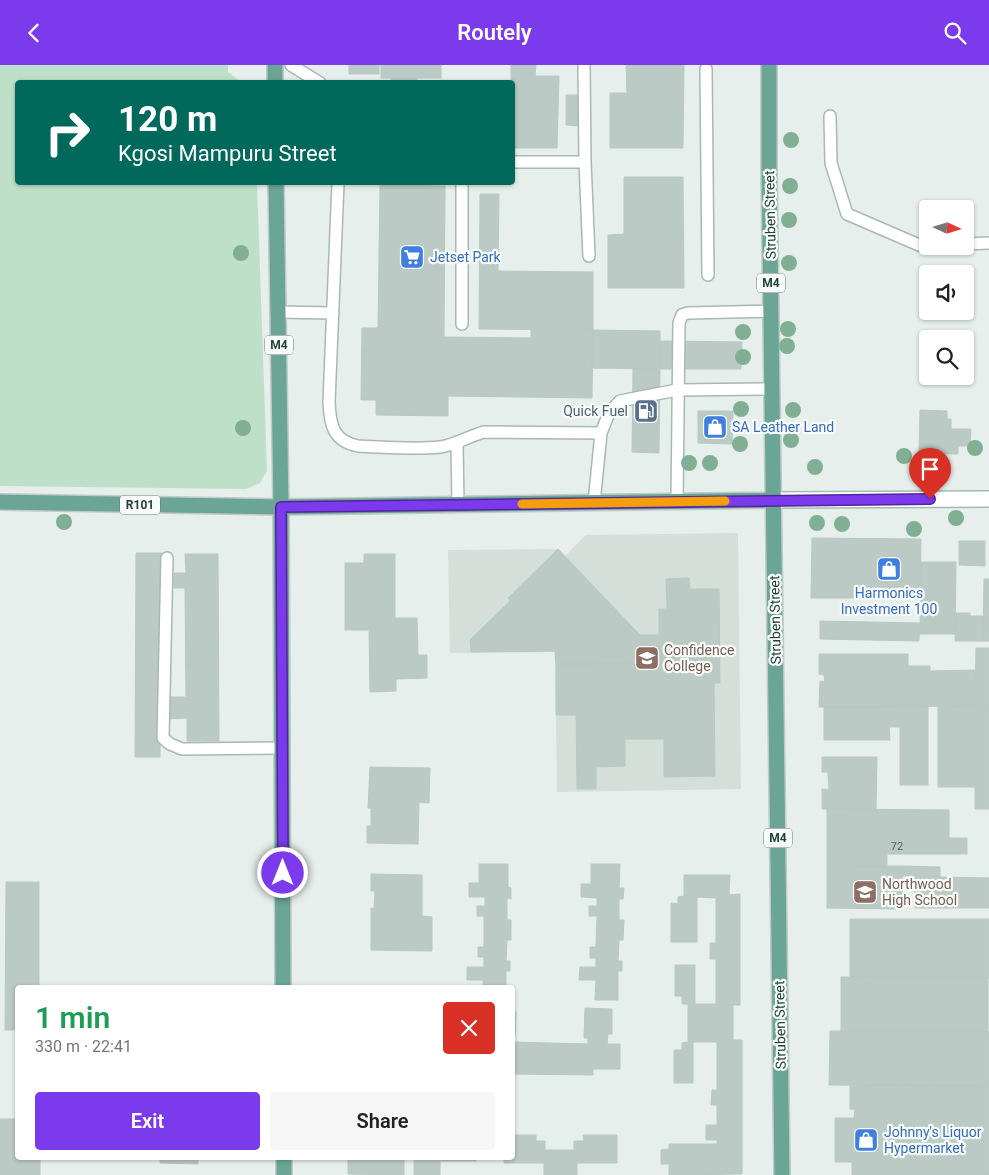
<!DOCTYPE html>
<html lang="en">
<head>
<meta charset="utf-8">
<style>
	body { margin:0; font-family:Roboto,sans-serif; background:#f6f6f6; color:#222; height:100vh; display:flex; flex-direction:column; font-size:19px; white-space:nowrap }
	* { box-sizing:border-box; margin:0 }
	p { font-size:16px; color:#767676 }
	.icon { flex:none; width:28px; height:28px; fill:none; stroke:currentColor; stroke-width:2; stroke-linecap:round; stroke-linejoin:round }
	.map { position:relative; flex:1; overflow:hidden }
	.drawer { position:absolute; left:15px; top:920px; width:500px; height:175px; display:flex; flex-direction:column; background:#fff; border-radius:5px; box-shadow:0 1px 4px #0004 }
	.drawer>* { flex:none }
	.guide { position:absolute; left:15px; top:15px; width:500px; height:105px; border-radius:5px; box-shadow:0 1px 4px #0004; background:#00695c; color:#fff; overflow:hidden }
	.needle { width:32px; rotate:94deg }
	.controls { position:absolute; left:919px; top:135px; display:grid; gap:10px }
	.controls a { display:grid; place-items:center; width:55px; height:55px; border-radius:5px; background:#fff; box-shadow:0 1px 4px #0004; font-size:25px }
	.pin { position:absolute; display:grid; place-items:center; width:42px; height:42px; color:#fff; margin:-51px -21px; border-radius:50% 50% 50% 0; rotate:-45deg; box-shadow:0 0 5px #0007 }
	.pin .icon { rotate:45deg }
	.me { position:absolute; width:55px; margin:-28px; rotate:0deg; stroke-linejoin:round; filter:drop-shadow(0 0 4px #0008) }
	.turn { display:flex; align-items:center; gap:18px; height:105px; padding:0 20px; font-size:22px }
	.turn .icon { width:65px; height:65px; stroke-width:2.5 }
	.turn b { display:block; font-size:35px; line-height:42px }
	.round { display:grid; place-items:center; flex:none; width:52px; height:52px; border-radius:5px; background:#f6f6f6 }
	.overview { display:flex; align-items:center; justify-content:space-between; height:85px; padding:0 20px }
	h1 { font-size:30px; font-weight:600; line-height:38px; color:#1e9e55 }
	.cta { display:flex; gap:10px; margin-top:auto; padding:10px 20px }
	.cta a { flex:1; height:58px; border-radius:5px; background:#7c3aed; color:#fff; font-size:20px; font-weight:600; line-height:58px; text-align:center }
	.cta a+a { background:#f6f6f6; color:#222 }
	header { display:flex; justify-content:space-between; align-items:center; height:65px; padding:0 20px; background:#7c3aed; color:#fff; font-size:22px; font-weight:600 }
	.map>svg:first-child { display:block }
	.built { fill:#d4dfda }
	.green { fill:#bfe0c8 }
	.building { fill:#bbcac4; stroke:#b8c9c2 }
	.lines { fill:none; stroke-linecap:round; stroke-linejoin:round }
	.service-casing { stroke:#a8b8b2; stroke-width:14 }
	.secondary-casing { stroke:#a4bbb3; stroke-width:18 }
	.primary-casing { stroke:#c2cac8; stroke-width:18 }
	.service { stroke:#fff; stroke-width:11 }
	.secondary { stroke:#fff; stroke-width:15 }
	.primary { stroke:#6aa596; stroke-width:15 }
	.tree { fill:#80af93 }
	.route-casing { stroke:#51269a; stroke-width:12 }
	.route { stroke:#7c3aed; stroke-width:9 }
	.slow { stroke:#f59e0b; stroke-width:9 }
	.labels { text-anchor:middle; stroke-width:4.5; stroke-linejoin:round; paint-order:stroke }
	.number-label { font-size:11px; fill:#4a645c }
	.shield { fill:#f7fbf9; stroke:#637a73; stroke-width:1 }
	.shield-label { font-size:12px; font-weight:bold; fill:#24423a }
	.street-label { font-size:14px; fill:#24423a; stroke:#f7fbf9 }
	.shop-label { font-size:14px; fill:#366cbe; stroke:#f7fbf9; text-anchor:start }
	.service-label { font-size:14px; fill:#4e5e75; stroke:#f7fbf9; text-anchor:end }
	.education-label { font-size:14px; fill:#785e54; stroke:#f7fbf9; text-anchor:start }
</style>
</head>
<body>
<header><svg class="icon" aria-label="back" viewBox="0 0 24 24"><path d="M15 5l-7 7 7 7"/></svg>Routely<svg class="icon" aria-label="search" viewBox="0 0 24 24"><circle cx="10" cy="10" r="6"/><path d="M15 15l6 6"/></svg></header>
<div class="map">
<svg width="989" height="1110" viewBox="0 0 989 1110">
	<rect width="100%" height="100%" fill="#e6efeb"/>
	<path class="built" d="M738,468l3,256 -184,3 -2,-140 -105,1 -2,-103 110,-1 7,7 21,-21z"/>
	<path class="green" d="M0,0h228v7l13,10 -223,1v100h239l10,288 -7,12 -14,6 -246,-3z"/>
	<path class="building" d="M349,0h30v9h-30z
		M381,0h60v13h-60z
		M511,0h25l-1,11h24l-2,72h-45z
		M626,0h58l-1,83h-73v-55h17z
		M391,13h26v5h-26z
		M566,30h17l-1,31 -16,-1z
		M624,112h59l1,111h-76v-53l16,-1z
		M380,120l65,1 -1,151 87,1v-8h62l-1,68 -144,-2v20l-72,-1v-15h-15l1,-72h16z
		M480,129h19l-1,77 95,1v58l-114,-1z
		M593,265l67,1v38l-68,-1z
		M660,276l82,1 -1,27h-81z
		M633,304h27l-1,84 -27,-1z
		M920,345l27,1v8h4v10h20l-1,17h-12v8l-39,-1z
		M698,346h35l-1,33 -34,-1z
		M812,473l109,1 -1,59h-109z
		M959,476h26v25l-26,-1z
		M558,484l82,86h-10v28l-74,1 -1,-13 -84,1 -1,-12 40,-39 -2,-3z
		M136,488h26l-2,204h-25z
		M185,489h33l1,187h-32v-23l-21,1v-22h20l-1,-109h-11v-15h12z
		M364,489h31v64h22l1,37h9v23l-31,1v12l-26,1 -1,-62h-24v-67h19z
		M921,497h35l-1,72h-35z
		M689,513l1,11h29l1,94h-6l1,93 -51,1v-38h-39v27l-29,1v22h-19l-1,-74h-20v-51l74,-1v-28h29v-26h8l-1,-30z
		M984,514h5v62h-6z
		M956,548h14v3h14l-1,25h-28z
		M820,556l100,2 -1,18 -99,-2z
		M976,583h13v58h-14z
		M819,589h89v12h22v5l45,-1v36l-156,1 1,-26 5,1 -1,-7 -5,-1z
		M928,641v79h-28v-58h-11l1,13h-66v-33z
		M975,641h14v103h-14z
		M975,641v81h-37v-80z
		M822,692h55l-1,53 -54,-1v-20l7,1 -1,-18h-6z
		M370,702l60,1 -1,35 -10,-1 -1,42 -51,-1v-17h4v-18h-3z
		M827,744l122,1v28h18v16h-80v13l-60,-1z
		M479,799h29v23l3,1v11l-4,-1v22h4v20h-4l-1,21h4v10h-4v16h-23v-7h-16v-13h17v-10h-6v-10h6v-31h-7v-10h8v-9h-16v-14h10z
		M591,799h29l-1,24h5l-1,11h-4v21h5l-1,20h-4l-1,21h4v10h-4v29h-23l1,-20h-17l1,-13h16v-9h-6v-11h6l1,-31h-8v-10h8v-8l-16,-1v-13h10z
		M827,801h76l-1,43 -75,-1z
		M903,801l37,1v10l49,1v30h-74v-32h-12z
		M371,809l51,1v41l10,1v34l-61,-1v-42l3,1 1,-18h-4z
		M684,810h46l-1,20 11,-1v111h-7v35h9v134l-73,1v-11h-8v-14l8,-1v-5h48v-4h-11v-15h11v-20h-6l1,-15h5v-48h-24v41h-19v-33h8v-7l6,-1v-38h-6v-8h-7v-31h20v39h21v-45h-6v-16h6v-45l-19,-1v45h-26v-39l7,1v-7l6,-1z
		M6,817h33v105h-21v43h-13z
		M850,854h139v59l-139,-1z
		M841,912l147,1v54h-147z
		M585,943l27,1v25h-4l-1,10h13v25h-27v6l-81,-1v-62h4l-1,25h-2v5l75,2v-6h-4z
		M830,966l159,1v54l-160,-1z
		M897,1020v90h-45v-13h-17v-44h19l1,-9h-5v-23z
		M897,1020l92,1v89h-92z
		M0,1054h18v38h22v18h-40z
		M512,1070h24v6h9v9h29v-9h10l-1,-6h34v28h-40v12h-33v-12h-40v-6h8z
		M160,1092h38v7l-38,-1z
		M348,1092l56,2v16l-56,-1z
		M414,1092h62v4h-36v14h-26z"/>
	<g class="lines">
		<defs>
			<path id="service" d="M291,0l29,18
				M706,4l2,206
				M830,51l1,47 16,51 72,31h9
				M512,97h73l-1,-97
				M585,97l4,94
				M338,118l-9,219c1,23 4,39 29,44 27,1 55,4 82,1 15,-2 29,-11 44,-15l117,1
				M965,179l24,-1
				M278,247l55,1
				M462,259v-141
				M457,377l1,63
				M677,437l2,-179 3,-8 6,-2 83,-2
				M594,438l7,-70 8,-20 11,-12 57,-11 95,-1
				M167,493l-4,180 7,6 12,5 100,-1"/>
			<path id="secondary" d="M774,435l215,-1"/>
			<path id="primary" d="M275,0v18
				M769,0v100l13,1010
				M276,118l5,324 2,480
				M0,437l281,5 493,-7
				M284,1092v18"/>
		</defs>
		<use href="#service" class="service-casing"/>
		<use href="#secondary" class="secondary-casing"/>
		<use href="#primary" class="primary-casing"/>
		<use href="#service" class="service"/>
		<use href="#secondary" class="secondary"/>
		<use href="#primary" class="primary"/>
	</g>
	<g class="tree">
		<circle cx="791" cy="75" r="8"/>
		<circle cx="790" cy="121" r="8"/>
		<circle cx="789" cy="155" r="8"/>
		<circle cx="241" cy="188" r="8"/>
		<circle cx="789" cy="198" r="8"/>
		<circle cx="788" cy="264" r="8"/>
		<circle cx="743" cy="267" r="8"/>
		<circle cx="787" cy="281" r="8"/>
		<circle cx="743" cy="292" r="8"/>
		<circle cx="741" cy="344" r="8"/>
		<circle cx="793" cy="345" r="8"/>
		<circle cx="243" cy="363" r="8"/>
		<circle cx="791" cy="375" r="8"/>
		<circle cx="740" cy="379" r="8"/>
		<circle cx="975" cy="383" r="8"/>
		<circle cx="904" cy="391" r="8"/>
		<circle cx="689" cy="398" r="8"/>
		<circle cx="710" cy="398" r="8"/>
		<circle cx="815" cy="402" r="8"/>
		<circle cx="938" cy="406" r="8"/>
		<circle cx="956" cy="453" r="8"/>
		<circle cx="64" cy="457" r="8"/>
		<circle cx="817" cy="458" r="8"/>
		<circle cx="842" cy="459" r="8"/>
		<circle cx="914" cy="464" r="8"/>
	</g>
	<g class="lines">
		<defs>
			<path id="route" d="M283,808l-2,-366 649,-8"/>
		</defs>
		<use href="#route" class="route-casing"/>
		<use href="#route" class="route"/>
		<path class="slow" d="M522,439l203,-3"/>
	</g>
	<defs>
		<symbol id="supermarket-square" viewBox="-11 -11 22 22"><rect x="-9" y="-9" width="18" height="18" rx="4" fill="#3f7fe0" stroke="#f7fbf9"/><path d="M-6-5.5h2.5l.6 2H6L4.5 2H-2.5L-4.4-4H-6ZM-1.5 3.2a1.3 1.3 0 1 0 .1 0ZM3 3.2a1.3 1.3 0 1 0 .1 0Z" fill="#fff"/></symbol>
		<symbol id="fuel-square" viewBox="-11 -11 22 22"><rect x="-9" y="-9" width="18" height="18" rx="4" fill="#5c6f8a" stroke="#f7fbf9"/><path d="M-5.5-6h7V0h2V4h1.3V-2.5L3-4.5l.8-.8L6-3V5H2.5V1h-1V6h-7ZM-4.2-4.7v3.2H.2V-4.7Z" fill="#fff"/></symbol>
		<symbol id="shop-square" viewBox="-11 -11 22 22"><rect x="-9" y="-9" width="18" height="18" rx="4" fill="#3f7fe0" stroke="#f7fbf9"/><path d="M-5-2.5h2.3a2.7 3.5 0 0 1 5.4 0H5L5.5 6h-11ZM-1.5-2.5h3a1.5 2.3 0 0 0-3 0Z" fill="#fff"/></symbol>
		<symbol id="university-square" viewBox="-11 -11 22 22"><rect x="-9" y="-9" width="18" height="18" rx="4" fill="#8d6e63" stroke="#f7fbf9"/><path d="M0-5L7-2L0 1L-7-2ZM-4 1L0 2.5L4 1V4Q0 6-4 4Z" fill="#fff"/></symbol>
		<symbol id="school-square" viewBox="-11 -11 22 22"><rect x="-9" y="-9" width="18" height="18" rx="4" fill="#8d6e63" stroke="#f7fbf9"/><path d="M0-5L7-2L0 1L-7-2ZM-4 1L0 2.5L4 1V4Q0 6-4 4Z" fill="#fff"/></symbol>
	</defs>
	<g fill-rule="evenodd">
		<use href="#supermarket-square" x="398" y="178" width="28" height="28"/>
		<use href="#fuel-square" x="632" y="332" width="28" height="28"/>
		<use href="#shop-square" x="701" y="348" width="28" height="28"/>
		<use href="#shop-square" x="875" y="490" width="28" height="28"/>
		<use href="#university-square" x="633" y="579" width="28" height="28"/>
		<use href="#school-square" x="851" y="813" width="28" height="28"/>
		<use href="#shop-square" x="852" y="1061" width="28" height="28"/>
	</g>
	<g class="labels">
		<g class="number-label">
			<text x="897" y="785">72</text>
		</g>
		<g class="shield">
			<rect x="757" y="208.5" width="28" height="19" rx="4"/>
			<rect x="265" y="270.5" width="28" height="19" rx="4"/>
			<rect x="120" y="430.5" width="40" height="19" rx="4"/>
			<rect x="764" y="763.5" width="28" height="19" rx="4"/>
		</g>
		<g class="shield-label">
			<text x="771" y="222">M4</text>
			<text x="279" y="284">M4</text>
			<text x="140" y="444">R101</text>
			<text x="778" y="777">M4</text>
		</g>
		<g class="street-label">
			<text transform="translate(770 150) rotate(-91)" y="5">Struben Street</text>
			<text transform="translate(775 555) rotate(-91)" y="5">Struben Street</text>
			<text transform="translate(780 960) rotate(-91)" y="5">Struben Street</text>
		</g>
		<g class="shop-label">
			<text x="430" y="197">Jetset Park</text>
			<text x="732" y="367">SA Leather Land</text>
			<text x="889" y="533" text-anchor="middle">Harmonics<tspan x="889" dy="16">Investment 100</tspan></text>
			<text x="884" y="1072">Johnny's Liquor<tspan x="884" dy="16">Hypermarket</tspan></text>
		</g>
		<g class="service-label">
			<text x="628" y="351">Quick Fuel</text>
		</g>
		<g class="education-label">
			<text x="664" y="590">Confidence<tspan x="664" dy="16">College</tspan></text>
			<text x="882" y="824">Northwood<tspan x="882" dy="16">High School</tspan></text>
		</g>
	</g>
</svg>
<div class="controls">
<a><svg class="needle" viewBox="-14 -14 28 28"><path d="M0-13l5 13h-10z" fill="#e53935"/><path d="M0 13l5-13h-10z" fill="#767676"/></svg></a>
<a><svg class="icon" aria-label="sound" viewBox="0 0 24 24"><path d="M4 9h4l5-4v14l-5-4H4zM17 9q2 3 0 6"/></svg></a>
<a><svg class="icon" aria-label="search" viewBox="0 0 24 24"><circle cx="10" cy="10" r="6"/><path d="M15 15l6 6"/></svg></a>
</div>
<div class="pin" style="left:930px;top:434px;background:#d93025"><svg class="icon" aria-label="arrive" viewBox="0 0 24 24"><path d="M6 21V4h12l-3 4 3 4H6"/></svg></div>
<svg class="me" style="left:283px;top:808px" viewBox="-20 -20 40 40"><circle r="17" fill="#7c3aed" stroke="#fff" stroke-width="3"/><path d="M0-11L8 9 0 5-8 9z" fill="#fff"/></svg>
<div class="guide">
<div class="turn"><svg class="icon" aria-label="right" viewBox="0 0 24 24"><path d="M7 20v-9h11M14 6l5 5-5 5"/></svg><div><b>120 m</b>Kgosi Mampuru Street</div></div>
</div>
<section class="drawer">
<div class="overview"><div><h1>1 min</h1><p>330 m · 22:41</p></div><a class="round" style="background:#d93025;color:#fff"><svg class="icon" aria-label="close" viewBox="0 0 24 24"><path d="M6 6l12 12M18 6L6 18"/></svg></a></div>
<div class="cta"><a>Exit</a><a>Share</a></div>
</section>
</div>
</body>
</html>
